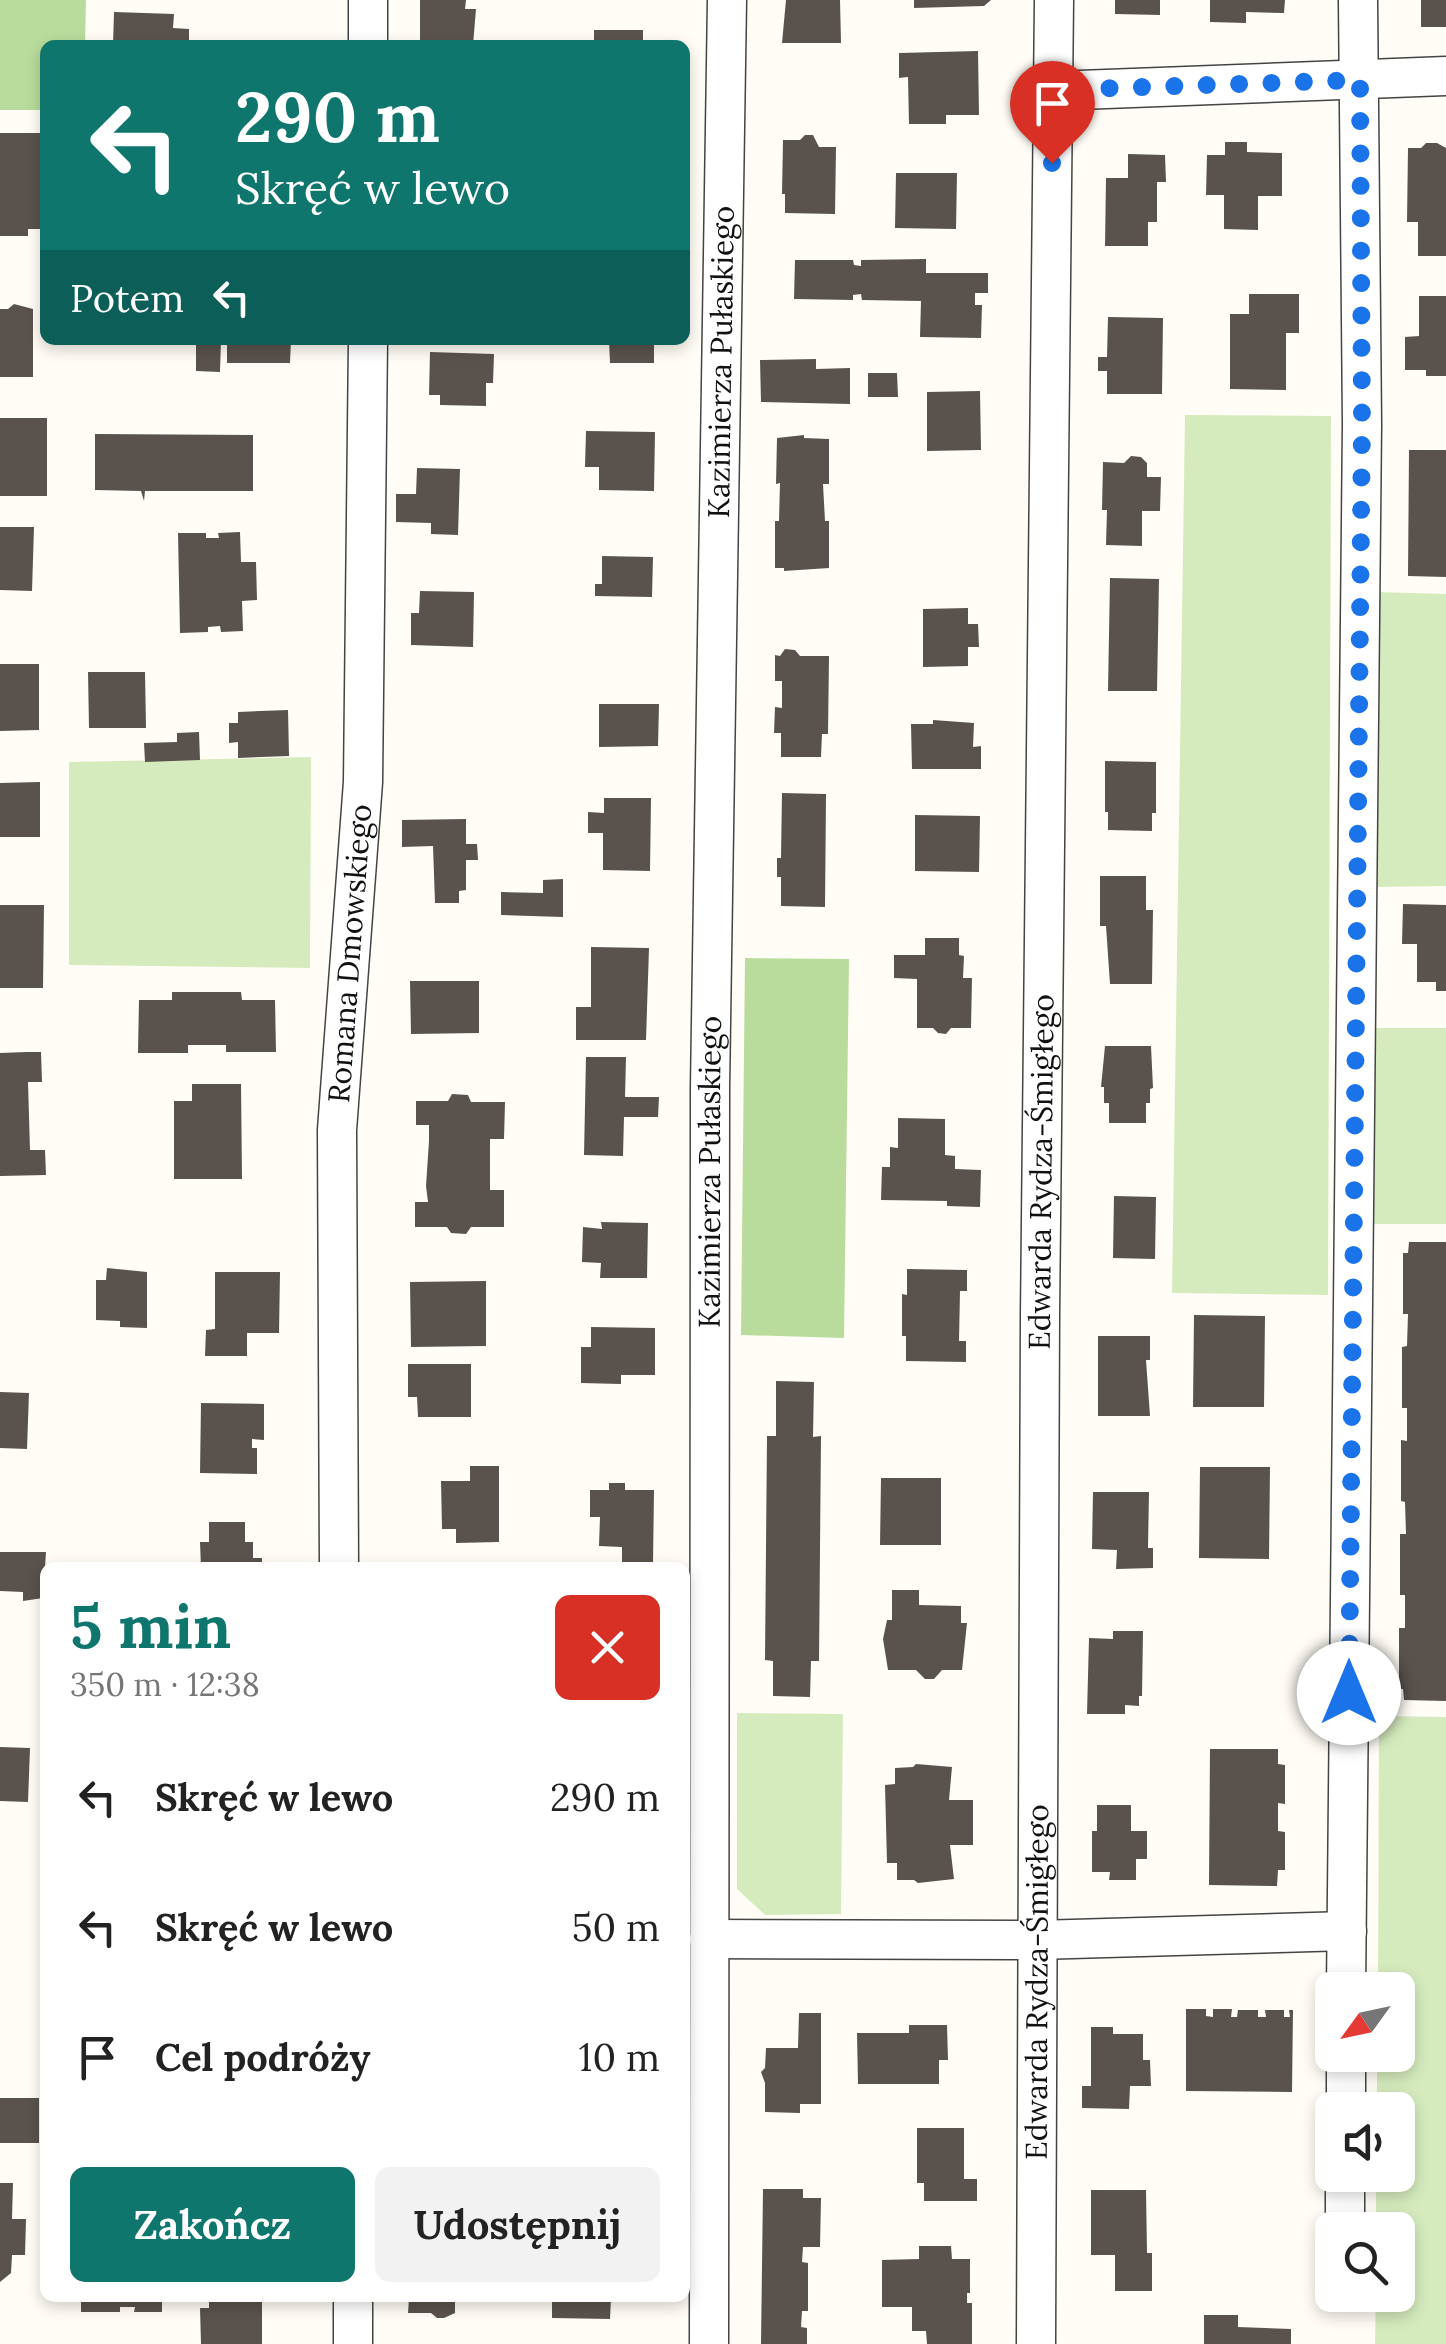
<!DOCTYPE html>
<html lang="pl">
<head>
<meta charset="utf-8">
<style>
	body { margin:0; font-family:Lora,serif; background:#f2f2f2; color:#222; height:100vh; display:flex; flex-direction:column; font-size:38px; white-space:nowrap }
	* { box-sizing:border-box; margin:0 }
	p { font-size:32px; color:#767676 }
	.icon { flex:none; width:55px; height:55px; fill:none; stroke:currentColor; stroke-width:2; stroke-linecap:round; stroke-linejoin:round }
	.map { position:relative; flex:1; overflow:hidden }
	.drawer { position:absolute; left:40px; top:1562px; width:650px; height:740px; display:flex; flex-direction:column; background:#fff; border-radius:15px; box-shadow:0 5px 15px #0003 }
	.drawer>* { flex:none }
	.hud { position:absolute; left:40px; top:40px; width:650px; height:305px; border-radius:15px; box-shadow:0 5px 15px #0003; background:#0f766e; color:#fff; overflow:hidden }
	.needle { width:65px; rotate:237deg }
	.controls { position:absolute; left:1315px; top:1972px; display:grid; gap:20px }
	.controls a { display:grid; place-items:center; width:100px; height:100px; border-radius:15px; background:#fff; box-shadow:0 5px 15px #0003; font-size:50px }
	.pin { position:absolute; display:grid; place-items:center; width:85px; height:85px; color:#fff; margin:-102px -42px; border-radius:50% 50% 50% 0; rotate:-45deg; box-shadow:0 0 10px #0007 }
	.pin .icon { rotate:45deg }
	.me { position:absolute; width:110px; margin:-55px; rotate:0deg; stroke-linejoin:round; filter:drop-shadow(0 0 8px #0008) }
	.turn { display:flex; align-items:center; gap:35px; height:210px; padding:0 30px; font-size:45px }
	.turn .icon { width:130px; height:130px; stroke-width:2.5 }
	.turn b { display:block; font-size:70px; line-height:85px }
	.then { display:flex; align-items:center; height:95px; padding:0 30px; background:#0003; gap:20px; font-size:38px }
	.round { display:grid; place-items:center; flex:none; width:105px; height:105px; border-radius:15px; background:#f2f2f2 }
	.head { display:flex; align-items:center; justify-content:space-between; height:170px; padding:0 30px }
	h1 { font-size:60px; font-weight:700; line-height:75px; color:#0f766e }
	.button { display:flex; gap:20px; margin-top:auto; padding:20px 30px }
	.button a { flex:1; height:115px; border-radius:15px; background:#0f766e; color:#fff; font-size:40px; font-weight:700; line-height:115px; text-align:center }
	.button a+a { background:#f2f2f2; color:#222 }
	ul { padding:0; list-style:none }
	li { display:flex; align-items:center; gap:30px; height:130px; padding:0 30px }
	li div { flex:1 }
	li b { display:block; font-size:38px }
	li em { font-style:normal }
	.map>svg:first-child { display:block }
	.green { fill:#d5ebbd }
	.forest { fill:#b9dc9c }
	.building { fill:#5a524d }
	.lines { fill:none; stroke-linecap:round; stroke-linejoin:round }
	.minor-casing { stroke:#444; stroke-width:41 }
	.minor { stroke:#fff; stroke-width:38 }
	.route { stroke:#1a73e8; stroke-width:18; stroke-dasharray:0 32.4 }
	.labels { text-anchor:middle; stroke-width:10; stroke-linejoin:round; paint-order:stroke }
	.street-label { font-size:30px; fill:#111; stroke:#fff }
</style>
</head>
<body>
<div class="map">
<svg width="1446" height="2344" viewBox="0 0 1446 2344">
	<rect width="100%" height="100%" fill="#fffdf5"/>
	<path class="green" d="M1185,415l146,1 -3,879 -156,-2z
		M1376,592l70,2v292l-71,1z
		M311,757l-1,211 -241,-3v-203z
		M1374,1028h72v196h-73z
		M737,1713l106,1 -2,200 -76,1 -28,-26z
		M1379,1716l67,1v627h-71l1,-49h22v-65h-22v-55h22v-65h-21v-55h21v-65h-20z"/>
	<path class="forest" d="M0,0h86l-1,45h-40v65h-45z
		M745,958l104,1 -5,379 -103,-3z"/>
	<path class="building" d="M420,0h46l-1,9h11l-3,36h-53z
		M786,0h54l1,43h-59z
		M914,0h77l-7,6 -70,2z
		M1115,0h45v15l-45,-1z
		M1210,0h75l-1,13 -38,-1v11l-36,-1z
		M1421,0h25v27h-25z
		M114,12l60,2 -1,14 16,1v16h-76z
		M594,30h49v15h-49z
		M978,51l1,64h-33v9h-37l-1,-47 -9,1v-25z
		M0,133h45v96h-17v7h-28z
		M805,135h8l6,12h17l-1,67 -50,-1v-19h-3l1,-54h17z
		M1225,142h22v10l35,1v43h-24v34l-34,-1v-34h-18l1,-40h18z
		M1426,143h11l9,5v108h-28v-34h-11l1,-74h13z
		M1128,154l37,1 1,27h-9v40h-9v24h-43l1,-68h22z
		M896,173h61l-1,56 -61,-1z
		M926,259v14h62v20h-13v12h7l-1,33 -61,-1 1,-36 -59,-1 -1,-6 -8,1v5l-59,-1 1,-39h58l1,5 7,1v-6z
		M1249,294h50v39h-13v57l-56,-1v-75h19z
		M1419,296h27v80h-20v-6h-21v-33l14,-1z
		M14,304l19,5v68h-33v-68h8z
		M1108,317l55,1 -1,76h-55v-23h-9v-14h9z
		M196,340h25l-1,32 -24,-1z
		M227,340h64l-1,23h-63z
		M609,340h45v23h-44z
		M430,352l64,2 -1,29h-7v23l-46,-1v-10h-11z
		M816,359v10l34,-1v36l-89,-2 -1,-42z
		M868,373h29l1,24h-30z
		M980,391l1,59 -54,1v-59z
		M0,418h47v78h-47z
		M586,431l69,1 -1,59 -55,-1v-23h-14z
		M95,434l158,1v56h-108l-1,10 -3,-10 -46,-1z
		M804,435v3l25,1v45h-6l2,37h4v47l-45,3v-3h-9v-47h4l1,-38 -4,1 1,-46z
		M1409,450h37v127l-38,-1z
		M1131,456l10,1 6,6v14h14l-1,34h-18v35l-36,-1 1,-35h-5l1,-48 21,1z
		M417,468l43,1 -2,66 -27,-1v-11l-35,-1v-28h20z
		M0,527h34l-2,64 -32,-1z
		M240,532l1,30h15l1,38 -15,1 1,30 -22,1 -1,-6 -12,1v5l-28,1 -2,-100h28v5h13l-1,-5z
		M602,556l51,1 -1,40 -57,-1v-12h7z
		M1110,578l49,1 -2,112h-49z
		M420,591l54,1 -1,55 -62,-2v-32h8z
		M968,608v16h10l1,23h-11v19l-45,1v-58z
		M785,649l10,1 5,6h29l-1,78h-6l-1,23h-40v-24h-7l1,-26 7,1v-27h-7v-26l5,1z
		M0,664h39v66l-39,1z
		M88,672h57l1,56h-57z
		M599,704h60l-1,42 -59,1z
		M288,710l1,46 -51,2v-16l-9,1v-20h9v-11z
		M933,720l41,3 -1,24 8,-1v23h-69l-1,-45h22z
		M199,732l1,28 -55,2 -1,-19 33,-1v-9z
		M1105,761l51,1v51h-4v18l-44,-1v-18h-3z
		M40,782v55h-40v-54z
		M782,793l44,1 -1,113 -44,-1v-29h-4v-19h4z
		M604,798h47l-1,73 -47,-1v-37h-15v-21l16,1z
		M915,815l65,1 -1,56 -64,-1z
		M466,819v25h11l1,16h-12v30l-7,1v12h-24l-2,-57 -31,1v-27z
		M1100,876h46v34h7l-1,74h-42l-4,-58h-6z
		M563,879v38l-62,-2v-23l42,1v-13z
		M1403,904l43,1v86h-10v-9h-19v-38h-15z
		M0,905h44l-1,83h-43z
		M925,938h34v17l5,1 -1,22h9l-1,50h-20l-5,6 -8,-1 -5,-5h-16v-49l-23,-1v-23h31z
		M591,947l58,1 -3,92h-70v-33h15z
		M410,981h69v52l-68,1z
		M172,992h69l1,8h33l1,52h-50v-7h-38v8h-50l1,-53h33z
		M1105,1046h46l2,42 -3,1v14h-4v20h-37v-20h-5v-16h-3z
		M27,1052h14l1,30h-14l2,68h15l1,25 -46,1v-123z
		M586,1057h40l-1,40h34l-1,20h-34l-1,39 -39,-1z
		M192,1084h49l1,95h-68v-78h18z
		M452,1094l16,1 3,7h34l-1,37h-14v51h14v37h-33l-5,7 -15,-1 -4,-6h-32v-25h13l-2,-16 3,-45v-16h-13v-24h32z
		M898,1118l47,1v36l10,1v13l26,1 -1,37 -33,-1v-5l-66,-1 1,-33h8v-20l8,1z
		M1114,1196l42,1 -1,62 -42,-1z
		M601,1222l47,1 -1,55h-47l1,-15 -19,-1 1,-35 19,2z
		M1409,1242h37v459l-42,-1 -1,-11h-4v-61h6v-33h-5v-61h6l-1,-32 -4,-1v-61l6,1v-33h-5v-61l5,-1 1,-32h-5v-61h5z
		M107,1268l40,4v56l-27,-1v-6l-24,-1v-40h10z
		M907,1269l60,1v21h-7l-1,50h7v21l-60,-1v-25h-4v-42l5,1z
		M215,1272h65l-1,61h-32v23h-42l1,-26 9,-1z
		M486,1281v65l-75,1 -1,-65z
		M1194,1315l71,1 -1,91h-71z
		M591,1327l64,1v47h-34v9l-40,-1v-36h10z
		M1098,1336h52v24h-4l4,56h-52z
		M408,1364h63v53h-53l-1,-20h-9z
		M776,1381l38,1 -1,55 8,-1 -2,225h-8l-1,36 -37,-1v-35l-8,-1 2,-224h9z
		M0,1392l29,1 -2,56 -27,-1z
		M201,1403l63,1v36l-12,-1v9h5v26l-57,-1z
		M470,1466h29v76l-43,1v-14h-14l-1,-48h29z
		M1200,1467h70l-1,92 -70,-1z
		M881,1478h60v67h-61z
		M609,1483h16v7h29l-1,74h-31v-17l-23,-1 1,-29h-10v-27h19z
		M1093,1492h56l-1,56h5v20l-37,1 1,-19 -25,-1z
		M209,1522h36v20h8v16h9v10h-61l-1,-26h9z
		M0,1552h46l-3,46 -20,3v-9l-23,-1z
		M892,1590h27v15l42,1v17h6l-5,47h-20l-8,9h-9l-9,-9h-28l-5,-31 4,-19h5z
		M1113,1631h30l-1,65h-3v10l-14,-1v9h-38l2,-76 24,1z
		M0,1747l30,1 -2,54 -28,-1z
		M1210,1749h68v15l7,1v39l-7,-1v28l7,1v38h-7l-1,16 -68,-1z
		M916,1764l36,3 -3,33h24v45h-23l4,34 -36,4 -4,-3h-17v-17h-10l-2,-78 10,-1v-16l18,-1z
		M1097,1805h34v26h16v28h-11v21h-27l1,-8h-18v-41h5z
		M1186,2009h20v7l7,1v-8h19l-1,8h6l1,-7h20v7h8l-1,-7h19v7h6l-1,-7h4l-1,82 -106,-1z
		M799,2013h22v91h-21v9l-35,-1v-29l-4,-11 4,-4 1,-20h32z
		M909,2025h38l1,35h-9v24h-81l-1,-51h52z
		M1091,2027h22v7h30v26h7l1,26h-21l-1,23 -47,-1v-22h9z
		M0,2098h39v45h-39z
		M917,2128h47v51h13v22h-53v-18h-7z
		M0,2183h13l-1,36h14l-1,36h-13l-1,18 -11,9z
		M763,2189h40v9h18l-1,49h-17l-1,15 6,1v48h-6l-1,16 6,1v16h-46z
		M1091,2190h55l1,63h5v38h-37v-36h-24z
		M919,2246h32l1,13h18v34h-3v10h5v41h-45l-1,-13h-14v-24h-30v-47l37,-1z
		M81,2298h81v14h-28l1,-5h-15v5h-39z
		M209,2298h53v46h-61l-1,-36h9z
		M409,2298h46v15l-11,5h-7l-6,-5h-23z
		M552,2298h59l-1,21 -58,-1z
		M1204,2315h34v12l53,2v15h-87z"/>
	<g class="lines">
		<defs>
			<g id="minor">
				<path d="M368,0v45"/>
				<path d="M1053,91l393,-15"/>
				<path id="s1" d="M339,1568l-2,-438 26,-348 5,-442"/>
				<path d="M709,1939l328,1 310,-9"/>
				<path d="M1346,1990l16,-1566 -4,-424"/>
				<path d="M1346,2110v-55"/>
				<path d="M1345,2230v-55"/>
				<path d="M353,2344v-46"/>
				<path id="s2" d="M709,2344l1,-1257 17,-1087"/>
				<path id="s3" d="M1036,2344l4,-1029 14,-1315"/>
			</g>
		</defs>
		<use href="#minor" class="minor-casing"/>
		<use href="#minor" class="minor"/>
	</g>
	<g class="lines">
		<path class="route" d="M1052,163l1,-73 307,-10 2,344 -13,1269"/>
	</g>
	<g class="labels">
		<g class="street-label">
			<text dy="10" stroke="none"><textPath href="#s2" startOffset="1982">Kazimierza Pułaskiego</textPath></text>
			<text dy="10" stroke="none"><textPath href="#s1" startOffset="615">Romana Dmowskiego</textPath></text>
			<text dy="10" stroke="none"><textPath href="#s2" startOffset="1172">Kazimierza Pułaskiego</textPath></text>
			<text dy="10" stroke="none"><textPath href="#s3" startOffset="1172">Edwarda Rydza-Śmigłego</textPath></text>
			<text dy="10" stroke="none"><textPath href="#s3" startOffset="362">Edwarda Rydza-Śmigłego</textPath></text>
		</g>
	</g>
</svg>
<div class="controls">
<a><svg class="needle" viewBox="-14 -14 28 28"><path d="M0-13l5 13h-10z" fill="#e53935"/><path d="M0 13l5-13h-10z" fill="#767676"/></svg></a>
<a><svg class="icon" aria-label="sound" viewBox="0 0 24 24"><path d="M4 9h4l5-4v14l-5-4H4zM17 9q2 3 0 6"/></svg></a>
<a><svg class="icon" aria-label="search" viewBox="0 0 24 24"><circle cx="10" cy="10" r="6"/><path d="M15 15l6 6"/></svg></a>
</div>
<div class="pin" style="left:1052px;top:163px;background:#d93025"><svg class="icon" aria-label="arrive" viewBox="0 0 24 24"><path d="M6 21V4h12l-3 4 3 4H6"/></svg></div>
<svg class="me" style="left:1349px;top:1693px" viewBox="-20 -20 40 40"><circle r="19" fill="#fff"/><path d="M0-13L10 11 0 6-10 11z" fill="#1a73e8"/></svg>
<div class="hud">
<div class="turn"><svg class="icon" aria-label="left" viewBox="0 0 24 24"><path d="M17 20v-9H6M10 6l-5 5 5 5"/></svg><div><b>290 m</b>Skręć w lewo</div></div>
<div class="then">Potem<svg class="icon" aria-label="left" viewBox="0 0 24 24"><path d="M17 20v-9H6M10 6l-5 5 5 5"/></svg></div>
</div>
<section class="drawer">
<div class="head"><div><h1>5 min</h1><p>350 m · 12:38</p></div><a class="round" style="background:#d93025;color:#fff"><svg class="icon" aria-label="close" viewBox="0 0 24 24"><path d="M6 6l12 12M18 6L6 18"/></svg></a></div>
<ul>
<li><svg class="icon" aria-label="left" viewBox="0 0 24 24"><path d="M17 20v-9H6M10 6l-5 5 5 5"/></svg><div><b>Skręć w lewo</b></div><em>290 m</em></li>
<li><svg class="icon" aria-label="left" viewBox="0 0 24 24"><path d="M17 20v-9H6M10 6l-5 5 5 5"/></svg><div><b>Skręć w lewo</b></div><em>50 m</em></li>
<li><svg class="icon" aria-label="arrive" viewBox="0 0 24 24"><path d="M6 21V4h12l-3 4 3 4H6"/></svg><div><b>Cel podróży</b></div><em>10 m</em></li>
</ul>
<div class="button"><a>Zakończ</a><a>Udostępnij</a></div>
</section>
</div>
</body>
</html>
